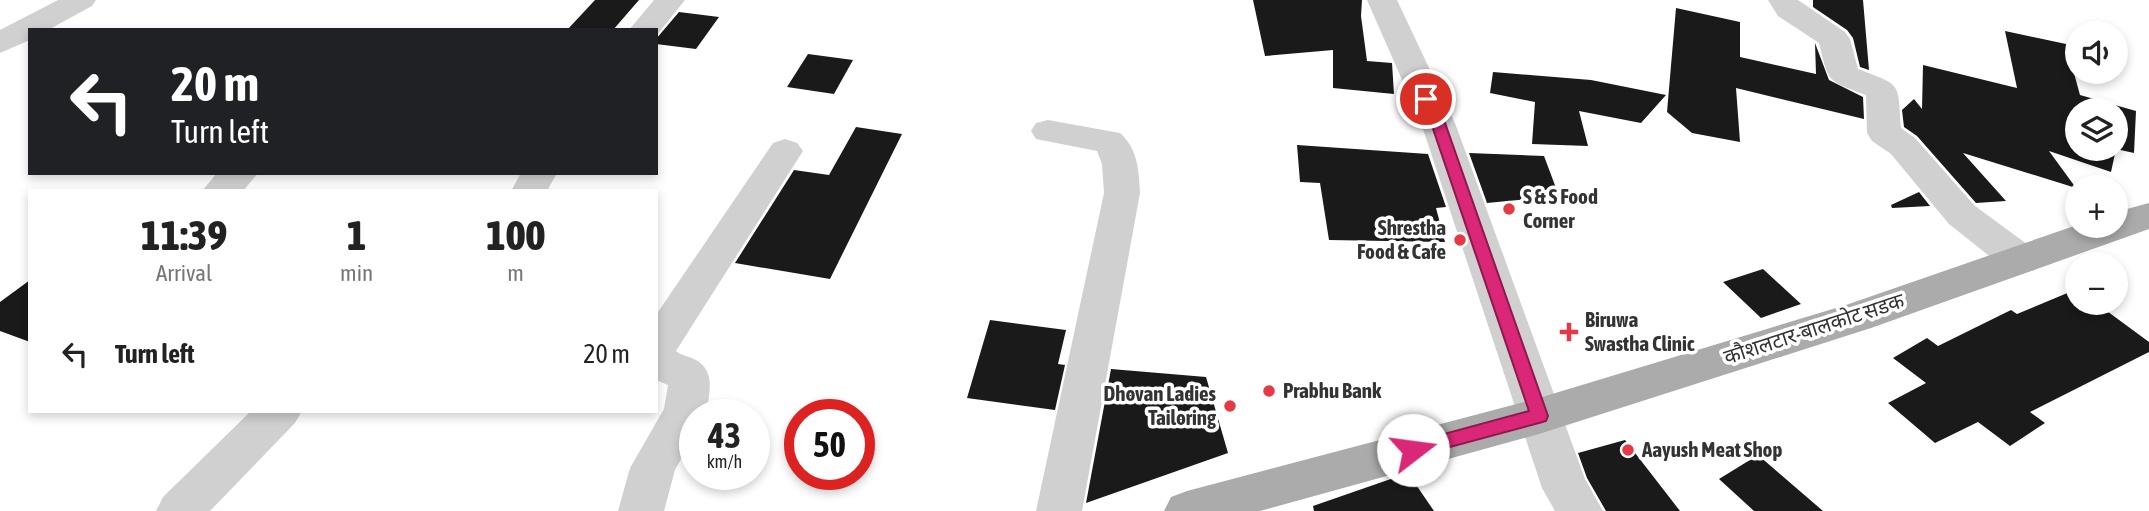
<!DOCTYPE html>
<html lang="en">
<head>
<meta charset="utf-8">
<style>
	body { margin:0; font-family:"Asap Condensed","Noto Sans Devanagari",sans-serif; background:#f2f2f2; color:#222; height:100vh; display:flex; flex-direction:column; font-size:26px; white-space:nowrap }
	* { box-sizing:border-box; margin:0 }
	p { font-size:23px; color:#767676 }
	.icon { flex:none; width:38px; height:38px; fill:none; stroke:currentColor; stroke-width:2; stroke-linecap:round; stroke-linejoin:round }
	.map { position:relative; flex:1; overflow:hidden }
	.sheet { position:absolute; left:28px; top:189px; width:630px; height:224px; display:flex; flex-direction:column; background:#fff; border-radius:0px; box-shadow:0 4px 10px #0003 }
	.sheet>* { flex:none }
	.guide { position:absolute; left:28px; top:28px; width:630px; height:147px; border-radius:0px; box-shadow:0 4px 10px #0003; background:#202124; color:#fff; overflow:hidden }
	.fabs { position:absolute; left:2065px; top:21px; display:grid; gap:14px }
	.fabs a { display:grid; place-items:center; width:63px; height:63px; border-radius:50%; background:#fff; box-shadow:0 4px 10px #0003; font-size:35px }
	.speed { position:absolute; left:679px; top:399px; display:flex; gap:14px; font-size:35px; font-weight:700; text-align:center }
	.speed>* { display:grid; place-content:center; width:91px; height:91px; border-radius:50%; background:#fff; box-shadow:0 4px 10px #0003; line-height:1 }
	.speed small { font-size:18px; font-weight:400 }
	.speed .limit { border:10px solid #d22; background:#fff; color:#111 }
	.pin { position:absolute; display:grid; place-items:center; width:60px; height:60px; color:#fff; margin:-30px; border:4px solid #fff; border-radius:50%; box-shadow:0 2px 7px #0007 }
	.me { position:absolute; width:77px; margin:-38px; rotate:75deg; stroke-linejoin:round; filter:drop-shadow(0 0 5px #0008) }
	.turn { display:flex; align-items:center; gap:24px; height:147px; padding:0 28px; font-size:32px }
	.turn .icon { width:91px; height:91px; stroke-width:2.5 }
	.turn b { display:block; font-size:49px; line-height:60px }
	.eta { display:flex; justify-content:space-evenly; align-items:center; height:119px; text-align:center }
	.eta b { font-size:42px; font-weight:800; line-height:49px }
	ul { padding:0; list-style:none }
	li { display:flex; align-items:center; gap:21px; height:91px; padding:0 28px }
	li div { flex:1 }
	li b { display:block; font-size:26px }
	li em { font-style:normal }
	.map>svg:first-child { display:block }
	.building { fill:#1a1a1a }
	.lines { fill:none; stroke-linecap:round; stroke-linejoin:round }
	.minor { fill:#d0d0d0; fill-rule:evenodd }
	.major { fill:#ababab; fill-rule:evenodd }
	.route { fill:#db2777; stroke:#8e194d; stroke-width:2 }
	.poi-dot { fill:#e63946; stroke:#fff; stroke-width:2.5 }
	.labels { text-anchor:middle; stroke-width:7; stroke-linejoin:round; paint-order:stroke }
	.poi-label { font-size:21px; font-weight:bold; fill:#333; stroke:#fff; text-anchor:start }
	.street-label { font-size:21px; fill:#333; stroke:#fff }
</style>
</head>
<body>
<div class="map">
<svg width="2149" height="511" viewBox="0 0 2149 511">
	<rect width="100%" height="100%" fill="#fff"/>
	<path class="building" d="M595,0h44l-26,30h-46z
		M1253,0h109l-1,16 6,45 25,2 2,31 -61,-6v-38l-68,6z
		M1813,0h50l6,70 -9,-3 -7,-29 -6,-8 -34,-23z
		M1676,8l64,14v35l76,17 -1,-31 14,37 34,17 1,22 -128,-31 4,54 -48,-9 -25,-21z
		M679,12l40,5 -23,32 -40,-5v-5z
		M2005,31l61,13 14,51 56,16 -2,42 -18,-4v-39h-39v39h39l-5,23 -62,-21 27,37 -113,-35 43,48 -30,2 -59,-67 -13,-9 -2,-17 12,-11 8,10 1,-44 94,23z
		M808,54l45,6 -19,34 -47,-7z
		M1493,72l98,8 75,15 -25,28 -62,-12 9,35 -56,-2 3,-42 -45,-9z
		M856,127l46,7 -72,145 -95,-16 59,-93 35,5z
		M1297,145l131,9 18,53 -10,1 9,34 -116,-2 -9,-57 -20,-1z
		M1469,153l75,3 15,40 -72,7z
		M1919,192l11,14 -38,2 -1,-3z
		M1763,269l13,12 25,23 -40,14 -38,-36z
		M30,280v62l-30,-11v-29z
		M2077,289v14h19l53,39v10l-119,60 15,11 -35,23 -32,-24 -43,21 -47,-40 38,-20 -33,-25 34,-20 11,8 73,-36 6,4z
		M990,320l76,10 -8,34 7,1 -10,45 -88,-12z
		M1111,369l95,8 22,76 -142,50z
		M1625,440l55,71h-74l-19,-33 -9,-25z
		M1758,455l65,56h-69l-35,-32z
		M1408,473l26,38h-120l-1,-5z"/>
	<g class="lines">
		<path class="minor" d="M58,0h38l-4,6 -44,24h-18v10l-30,13v-23z
			M654,0h31l-29,36v-6h-27z
			M1367,0h30l58,123 130,356 18,32h-48l-13,-23 -121,-365z
			M1768,0h30l47,32 5,7 8,30c44,17 40,12 43,59l14,10 60,68 60,44 5,10 -5,10 -14,4 -14,-4 -58,-46 -58,-70 -19,-13 -5,-8 -1,-38c-39,-15 -37,-11 -47,-52l-41,-27z
			M1048,120l72,13c18,16 19,38 20,60l-58,318h-46l68,-318 -2,-29 -5,-13 -61,-12 -5,-8 5,-8z
			M785,139l12,4 6,8 -127,200c6,5 13,5 20,9 20,12 13,32 11,51l-2,4h-10v19l-20,36 -11,41h-46l12,-43 34,-59 4,-24 -12,-5v-65l117,-172z
			M217,173h41l-15,18h-41z
			M521,173h36l-10,18h-36z
			M251,411h51l-7,12 -85,88h-54l7,-14z"/>
		<path class="major" d="M2149,203v26l-278,99 -332,106 -279,77h-96l7,-14 16,-6 352,-93 307,-93 231,-80 39,1v-14z"/>
	</g>
	<path class="route" d="M1426,95l7,4 12,24 103,293 -2,5 -7,2 -126,34 -6,-2 -3,-5 3,-6 122,-33 -98,-288 -12,-24z"/>
	<g class="poi-dot">
		<circle cx="1509" cy="209" r="7"/>
		<circle cx="1460" cy="240" r="7"/>
		<path d="M1565.5 321.5h7v7h7v7h-7v7h-7v-7h-7v-7h7z"/>
		<circle cx="1269" cy="391" r="7"/>
		<circle cx="1230" cy="406" r="7"/>
		<circle cx="1628" cy="450" r="7"/>
	</g>
	<g class="labels">
		<g class="poi-label">
			<text x="1523" y="204">S &amp; S Food<tspan x="1523" dy="24">Corner</tspan></text>
			<text x="1446" y="235" text-anchor="end">Shrestha<tspan x="1446" dy="24">Food &amp; Cafe</tspan></text>
			<text x="1585" y="327">Biruwa<tspan x="1585" dy="24">Swastha Clinic</tspan></text>
			<text x="1283" y="398">Prabhu Bank</text>
			<text x="1216" y="401" text-anchor="end">Dhovan Ladies<tspan x="1216" dy="24">Tailoring</tspan></text>
			<text x="1642" y="457">Aayush Meat Shop</text>
		</g>
		<g class="street-label">
			<text transform="translate(1814 329) rotate(-18)" y="7">कौशलटार-बालकोट सडक</text>
		</g>
	</g>
</svg>
<div class="fabs">
<a><svg class="icon" aria-label="sound" viewBox="0 0 24 24"><path d="M4 9h4l5-4v14l-5-4H4zM17 9q2 3 0 6"/></svg></a>
<a><svg class="icon" aria-label="layers" viewBox="0 0 24 24"><path d="M12 4l9 5-9 5-9-5zM3 14l9 5 9-5"/></svg></a>
<a>+</a>
<a>−</a>
</div>
<div class="speed"><div>43<small>km/h</small></div><div class="limit">50</div></div>
<div class="pin" style="left:1426px;top:99px;background:#d93025"><svg class="icon" aria-label="arrive" viewBox="0 0 24 24"><path d="M6 21V4h12l-3 4 3 4H6"/></svg></div>
<svg class="me" style="left:1413px;top:450px" viewBox="-20 -20 40 40"><circle r="19" fill="#fff"/><path d="M0-13L10 11 0 6-10 11z" fill="#db2777"/></svg>
<div class="guide">
<div class="turn"><svg class="icon" aria-label="left" viewBox="0 0 24 24"><path d="M17 20v-9H6M10 6l-5 5 5 5"/></svg><div><b>20 m</b>Turn left</div></div>
</div>
<section class="sheet">
<div class="eta">
<div><b>11:39</b><p>Arrival</p></div>
<div><b>1</b><p>min</p></div>
<div><b>100</b><p>m</p></div>
</div>
<ul>
<li><svg class="icon" aria-label="left" viewBox="0 0 24 24"><path d="M17 20v-9H6M10 6l-5 5 5 5"/></svg><div><b>Turn left</b></div><em>20 m</em></li>
</ul>
</section>
</div>
</body>
</html>
